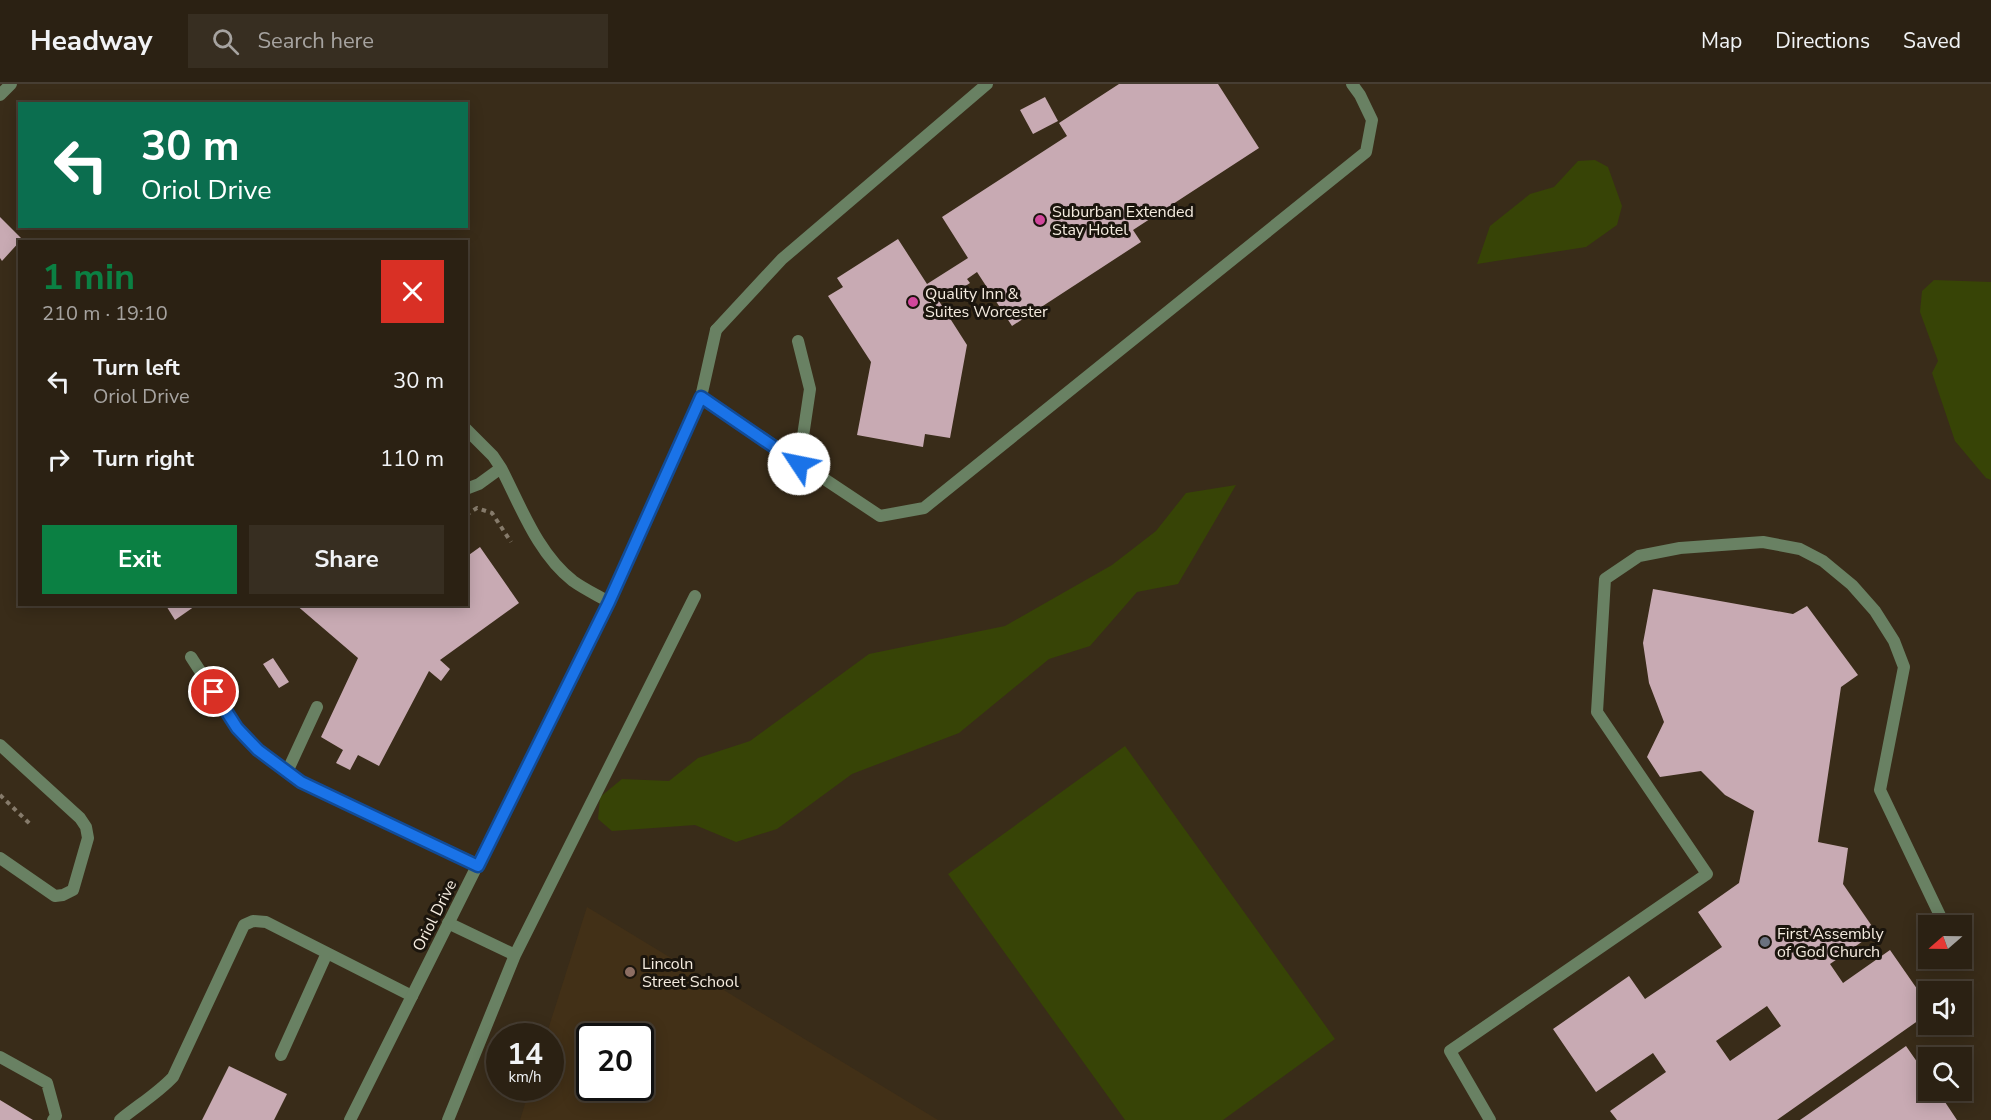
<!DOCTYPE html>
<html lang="en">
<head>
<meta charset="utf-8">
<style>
	body { margin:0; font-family:"Nunito Sans",sans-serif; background:#372e21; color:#f1f3f6; height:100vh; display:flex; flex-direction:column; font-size:22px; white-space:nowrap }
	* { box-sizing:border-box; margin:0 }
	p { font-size:20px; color:#a6a3a0 }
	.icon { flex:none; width:33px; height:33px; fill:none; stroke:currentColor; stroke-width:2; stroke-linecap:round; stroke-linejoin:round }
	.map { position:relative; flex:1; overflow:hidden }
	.details { position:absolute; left:18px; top:156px; width:450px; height:366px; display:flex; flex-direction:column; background:#2b2113; border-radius:0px; box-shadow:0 3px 15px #0003,0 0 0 2px #473e33 }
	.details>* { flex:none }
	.banner { position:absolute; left:18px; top:18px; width:450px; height:126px; border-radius:0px; box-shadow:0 3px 15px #0003,0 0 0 2px #473e33; background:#0b6e4f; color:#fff; overflow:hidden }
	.needle { width:39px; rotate:250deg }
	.fabs { position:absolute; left:1918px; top:831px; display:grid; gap:12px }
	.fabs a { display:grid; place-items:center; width:54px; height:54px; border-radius:0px; background:#2b2113; box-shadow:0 3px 15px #0003,0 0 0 2px #473e33; font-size:30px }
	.speed { position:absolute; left:486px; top:939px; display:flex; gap:12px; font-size:30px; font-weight:700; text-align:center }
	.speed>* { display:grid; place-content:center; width:78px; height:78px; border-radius:50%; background:#2b2113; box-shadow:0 3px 15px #0003,0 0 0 2px #473e33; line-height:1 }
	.speed small { font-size:15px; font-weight:400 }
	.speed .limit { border:3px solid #111; border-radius:9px; background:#fff; color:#111 }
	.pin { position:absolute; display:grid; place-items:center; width:51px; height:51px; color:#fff; margin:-26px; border:3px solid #fff; border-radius:50%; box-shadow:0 2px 6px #0007 }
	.me { position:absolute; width:66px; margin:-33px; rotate:304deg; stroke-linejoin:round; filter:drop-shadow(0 0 4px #0008) }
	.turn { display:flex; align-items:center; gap:21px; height:126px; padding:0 24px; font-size:27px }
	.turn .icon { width:78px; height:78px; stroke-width:2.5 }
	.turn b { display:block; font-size:42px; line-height:51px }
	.round { display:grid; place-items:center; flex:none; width:63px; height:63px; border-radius:0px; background:#372e21 }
	.head { display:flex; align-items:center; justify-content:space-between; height:102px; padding:0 24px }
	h1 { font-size:36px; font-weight:700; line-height:45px; color:#0b8043 }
	.primary-button { display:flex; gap:12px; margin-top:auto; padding:12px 24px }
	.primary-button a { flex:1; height:69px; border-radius:0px; background:#0b8043; color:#fff; font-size:24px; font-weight:700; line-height:69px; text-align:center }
	.primary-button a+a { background:#372e21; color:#f1f3f6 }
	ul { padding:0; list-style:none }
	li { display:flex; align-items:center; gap:18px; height:78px; padding:0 24px }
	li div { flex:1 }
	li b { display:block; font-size:22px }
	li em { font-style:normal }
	header { display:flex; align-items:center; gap:36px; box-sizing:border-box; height:84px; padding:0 30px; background:#2b2113; border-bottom:2px solid #473e33 }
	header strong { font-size:28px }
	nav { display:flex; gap:33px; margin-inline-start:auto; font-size:21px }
	.search { width:420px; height:54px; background:#372e21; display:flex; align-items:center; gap:15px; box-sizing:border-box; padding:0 21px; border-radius:0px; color:#a6a3a0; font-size:22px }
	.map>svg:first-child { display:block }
	.built { fill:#423017; fill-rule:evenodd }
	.green { fill:#374406 }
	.building { fill:#c8aab3; fill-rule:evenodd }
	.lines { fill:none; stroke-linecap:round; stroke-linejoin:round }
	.path { stroke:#867b6b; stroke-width:4; stroke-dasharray:4.5 4.5; stroke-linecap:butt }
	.service { stroke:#698163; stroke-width:12 }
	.minor { stroke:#698163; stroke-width:12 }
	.route-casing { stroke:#114b97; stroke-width:15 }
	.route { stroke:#1a73e8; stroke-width:10 }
	.hotel-dot { fill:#d1479c; stroke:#1b150d; stroke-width:2 }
	.worship-dot { fill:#6b7280; stroke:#1b150d; stroke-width:2 }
	.education-dot { fill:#8d6e63; stroke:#1b150d; stroke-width:2 }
	.labels { text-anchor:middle; stroke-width:6; stroke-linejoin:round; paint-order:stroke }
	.poi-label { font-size:16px; fill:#f5ece0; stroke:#1b150d; text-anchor:start }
	.street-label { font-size:16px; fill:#f5ece0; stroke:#1b150d }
</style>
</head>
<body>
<header>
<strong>Headway</strong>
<div class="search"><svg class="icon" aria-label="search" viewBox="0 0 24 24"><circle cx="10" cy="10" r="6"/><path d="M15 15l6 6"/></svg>Search here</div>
<nav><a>Map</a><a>Directions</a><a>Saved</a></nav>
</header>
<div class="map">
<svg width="1991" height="1036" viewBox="0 0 1991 1036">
	<rect width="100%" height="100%" fill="#392c19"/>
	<path class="built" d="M587,823l351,213h-418l10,-32h20v-52h-4zM590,952h50v52h-50z"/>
	<path class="green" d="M1595,76l13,7 14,39 -5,19 -31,22 -109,17 13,-38 40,-32 24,-7 24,-26z
		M1934,196l57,2v198l-5,-2 -31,-37 -23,-68 6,-12 -18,-49 2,-21z
		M1236,401l-58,99 -41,8 -47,54 -41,13 -90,74 -107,41 -75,55 -41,13 -41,-17 -83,6 -14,-12 2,-22 22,-18 47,2 29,-23 52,-17 119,-87 136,-28 107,-61 44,-34 30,-38z
		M1125,662l210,293 -112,81h-98l-177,-246z"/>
	<path class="building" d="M1119,0h99l41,64 -126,82 8,12 -129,84 -35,-54 -10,7 3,4 -14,9 -3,-4 -16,10 30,47 -17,93 -25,-4 -2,13 -66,-12 14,-73 -43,-66 15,-9 -6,-9 61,-39 29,45 41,-26 -26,-41 125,-81 -8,-13z
		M1045,13l13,24 -25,13 -13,-24z
		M0,133l22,22 -20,22 -2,-3z
		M480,463l39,56 -79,57 10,9 -9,12 -12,-10 -50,95 -21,-11 -8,15 -14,-7 7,-13 -22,-13 37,-79 -63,-54h171v-47z
		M1653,505l140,25 14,-8 51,69 -17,12 -23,155 30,6 -5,36 33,48 -46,32 13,19 47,-33 39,56v7l-152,107h-160l-7,-9 56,-39 -13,-19 -57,39 -43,-63 76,-53 16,23 77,-52 -24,-35 41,-29 15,-72 -29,-16 -24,-24 -41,6 -13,-20 17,-35 -15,-39 -6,-40zM1767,922l14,20 -51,35 -14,-20z
		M165,520h33l-23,16z
		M273,574l16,24 -10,6 -16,-24z
		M1906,962l23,33v11h8l20,30h-157z
		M229,982l58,28 -13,26h-72z
		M0,1016l33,20h-33z"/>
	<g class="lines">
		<path class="path" d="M466,431l11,-7 15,5 19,29
			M0,711l30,29"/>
		<path class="service" d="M0,11l11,-11
			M716,246l66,-71 205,-175
			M798,257l12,48 -11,74
			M701,313l179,119 44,-8 442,-356 6,-32 -12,-25 -8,-11
			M466,345l27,27 8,12
			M466,405l13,-5 22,-16c20,39 37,86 72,113 11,8 24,14 36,21
			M191,573l46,71 21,22 43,32 177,83
			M0,661l80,73 6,9 2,11 -15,52 -10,5 -8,1 -55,-38
			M287,688l30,-65
			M448,839l67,32
			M281,971l46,-102
			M0,973l47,26 9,33 -3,4
			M120,1036c18,-15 37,-26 53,-43l71,-152 9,-4 13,1 146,74
			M448,1036l67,-165 180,-359
			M1490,1036l-40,-69 257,-177 -110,-162 8,-133 34,-23 41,-8 83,-6 37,7 23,12 29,24 23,26 19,30 10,26 -24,123 65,136"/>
		<path class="minor" d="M350,1036l259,-518 92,-205 15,-67"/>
	</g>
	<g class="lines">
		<defs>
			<path id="route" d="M214,608l23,36 21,22 43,32 177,84 131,-264 92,-205 98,67"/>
		</defs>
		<use href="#route" class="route-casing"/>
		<use href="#route" class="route"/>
	</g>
	<g class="hotel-dot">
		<circle cx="1040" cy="136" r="6"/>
		<circle cx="913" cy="218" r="6"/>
	</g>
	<circle class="worship-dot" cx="1765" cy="858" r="6"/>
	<circle class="education-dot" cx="630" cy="888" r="6"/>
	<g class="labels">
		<g class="poi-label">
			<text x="1052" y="133">Suburban Extended<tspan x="1052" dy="18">Stay Hotel</tspan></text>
			<text x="925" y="215">Quality Inn &amp;<tspan x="925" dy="18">Suites Worcester</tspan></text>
			<text x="1777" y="855">First Assembly<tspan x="1777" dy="18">of God Church</tspan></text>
			<text x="642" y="885">Lincoln<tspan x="642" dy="18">Street School</tspan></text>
		</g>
		<g class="street-label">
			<text transform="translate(434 831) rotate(-63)" y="6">Oriol Drive</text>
		</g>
	</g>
</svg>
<div class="fabs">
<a><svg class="needle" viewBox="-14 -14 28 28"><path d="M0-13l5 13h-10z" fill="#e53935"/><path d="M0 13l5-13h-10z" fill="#a6a3a0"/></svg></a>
<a><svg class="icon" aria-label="sound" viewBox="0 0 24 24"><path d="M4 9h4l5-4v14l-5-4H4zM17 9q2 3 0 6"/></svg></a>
<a><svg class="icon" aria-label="search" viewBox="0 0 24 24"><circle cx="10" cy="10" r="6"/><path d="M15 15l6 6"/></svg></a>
</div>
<div class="speed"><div>14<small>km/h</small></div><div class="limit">20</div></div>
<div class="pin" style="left:214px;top:608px;background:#d93025"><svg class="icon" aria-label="arrive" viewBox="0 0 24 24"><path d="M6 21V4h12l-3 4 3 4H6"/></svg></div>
<svg class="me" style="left:799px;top:380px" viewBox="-20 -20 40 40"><circle r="19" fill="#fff"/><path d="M0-13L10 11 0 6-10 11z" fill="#1a73e8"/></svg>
<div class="banner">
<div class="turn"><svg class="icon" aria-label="left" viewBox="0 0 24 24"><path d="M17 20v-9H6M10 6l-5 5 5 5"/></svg><div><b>30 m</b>Oriol Drive</div></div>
</div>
<section class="details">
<div class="head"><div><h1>1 min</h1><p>210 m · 19:10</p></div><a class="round" style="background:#d93025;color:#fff"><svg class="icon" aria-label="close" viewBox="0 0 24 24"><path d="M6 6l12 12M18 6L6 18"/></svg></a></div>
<ul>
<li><svg class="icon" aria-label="left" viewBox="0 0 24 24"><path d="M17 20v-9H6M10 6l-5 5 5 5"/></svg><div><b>Turn left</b><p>Oriol Drive</p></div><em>30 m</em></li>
<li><svg class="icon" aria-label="right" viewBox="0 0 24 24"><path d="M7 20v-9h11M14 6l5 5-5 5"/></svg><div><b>Turn right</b></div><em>110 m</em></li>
</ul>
<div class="primary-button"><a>Exit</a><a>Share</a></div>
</section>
</div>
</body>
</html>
